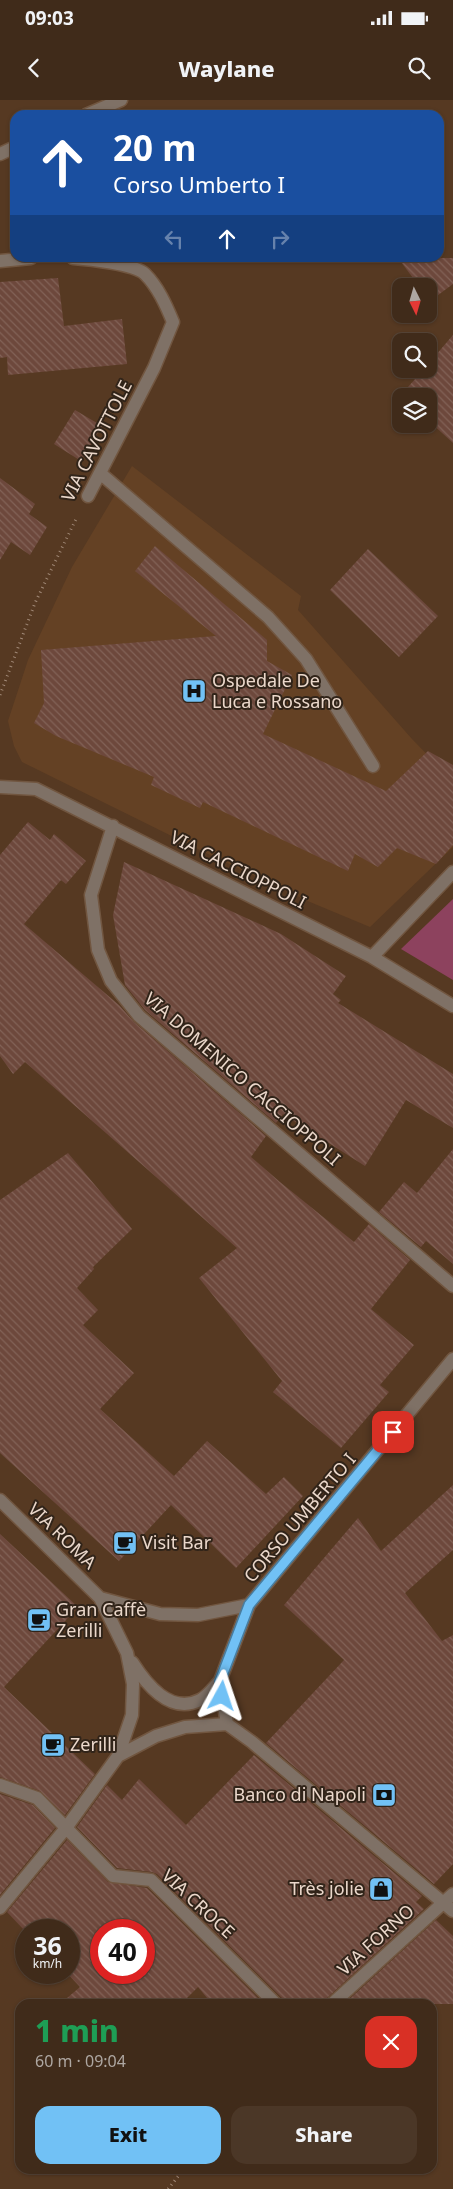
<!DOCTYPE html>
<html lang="en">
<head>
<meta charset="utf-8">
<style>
	body { margin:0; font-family:"Noto Sans",sans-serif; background:#4b3727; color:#f1f3f6; height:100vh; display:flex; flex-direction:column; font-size:19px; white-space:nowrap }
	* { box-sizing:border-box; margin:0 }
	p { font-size:16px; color:#aea7a2 }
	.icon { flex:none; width:28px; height:28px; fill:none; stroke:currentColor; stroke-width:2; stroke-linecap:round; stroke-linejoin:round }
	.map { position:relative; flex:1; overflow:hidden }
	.side { position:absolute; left:15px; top:1899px; width:422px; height:175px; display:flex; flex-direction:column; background:#402b1a; border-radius:15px; box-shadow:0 1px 4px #0004,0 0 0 1px #594739 }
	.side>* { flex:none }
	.banner { position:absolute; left:10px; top:10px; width:434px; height:152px; border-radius:15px; box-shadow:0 1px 4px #0004,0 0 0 1px #594739; background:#1a4fa0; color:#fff; overflow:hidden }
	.needle { width:32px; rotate:175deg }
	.controls { position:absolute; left:392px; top:178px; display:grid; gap:10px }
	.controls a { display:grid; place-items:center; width:45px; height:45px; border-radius:10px; background:#402b1a; box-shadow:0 1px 4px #0004,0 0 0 1px #594739; font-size:25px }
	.speed { position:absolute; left:15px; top:1819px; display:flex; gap:10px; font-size:25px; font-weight:700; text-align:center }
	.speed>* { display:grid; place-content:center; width:65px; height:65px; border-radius:50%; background:#402b1a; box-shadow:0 1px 4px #0004,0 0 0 1px #594739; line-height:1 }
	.speed small { font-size:12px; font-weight:400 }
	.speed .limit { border:8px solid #d22; background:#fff; color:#111 }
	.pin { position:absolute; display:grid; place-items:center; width:42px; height:42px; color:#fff; margin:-21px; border-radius:10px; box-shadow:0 2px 8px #0006 }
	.me { position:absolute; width:55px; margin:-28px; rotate:5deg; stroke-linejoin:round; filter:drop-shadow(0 0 4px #0008) }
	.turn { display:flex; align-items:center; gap:18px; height:105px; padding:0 20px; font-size:22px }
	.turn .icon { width:65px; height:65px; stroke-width:2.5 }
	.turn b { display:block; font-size:35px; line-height:42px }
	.lanes { display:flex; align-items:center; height:48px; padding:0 20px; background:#0003; justify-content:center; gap:25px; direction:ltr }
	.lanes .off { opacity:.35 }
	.round { display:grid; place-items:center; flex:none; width:52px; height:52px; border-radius:15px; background:#4b3727 }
	.overview { display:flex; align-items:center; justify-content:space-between; height:85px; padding:0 20px }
	h1 { font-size:30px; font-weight:800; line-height:38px; color:#1e9e55 }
	.cta { display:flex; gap:10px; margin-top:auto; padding:10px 20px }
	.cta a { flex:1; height:58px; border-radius:15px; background:#71c1f5; color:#111; font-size:20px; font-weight:800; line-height:58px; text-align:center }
	.cta a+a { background:#4b3727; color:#f1f3f6 }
	.status { display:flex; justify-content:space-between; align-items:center; height:35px; padding:0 25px; background:#402b1a; direction:ltr }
	.status svg { height:14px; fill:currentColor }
	header { display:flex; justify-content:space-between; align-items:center; height:65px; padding:0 20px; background:#402b1a; font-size:22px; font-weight:800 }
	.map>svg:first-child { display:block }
	.built { fill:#644124 }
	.park { fill:#8d425e }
	.building { fill:url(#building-back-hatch); fill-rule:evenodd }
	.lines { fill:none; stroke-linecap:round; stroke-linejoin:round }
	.minor-casing { stroke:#715640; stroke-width:15 }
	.path { stroke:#a18977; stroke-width:3; stroke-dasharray:1 4; stroke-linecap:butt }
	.minor { stroke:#7f7166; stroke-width:12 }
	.route-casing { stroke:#497d9f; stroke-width:12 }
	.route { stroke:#71c1f5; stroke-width:9 }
	.labels { text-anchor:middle; stroke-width:4; stroke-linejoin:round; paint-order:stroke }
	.street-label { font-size:18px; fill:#ebd8cb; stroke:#312419 }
	.poi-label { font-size:18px; fill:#ebd8cb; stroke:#312419; text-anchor:start }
</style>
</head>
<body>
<div class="status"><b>09:03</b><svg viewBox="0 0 49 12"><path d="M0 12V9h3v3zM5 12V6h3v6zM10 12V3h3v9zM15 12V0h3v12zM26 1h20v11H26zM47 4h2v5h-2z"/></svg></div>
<header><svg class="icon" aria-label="back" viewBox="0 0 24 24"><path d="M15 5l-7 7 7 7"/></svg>Waylane<svg class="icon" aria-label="search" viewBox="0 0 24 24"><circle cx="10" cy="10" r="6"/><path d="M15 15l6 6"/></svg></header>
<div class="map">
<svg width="453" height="2089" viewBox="0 0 453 2089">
	<defs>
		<pattern id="building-back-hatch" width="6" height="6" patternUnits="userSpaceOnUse" patternTransform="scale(1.25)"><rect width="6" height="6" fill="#6d483c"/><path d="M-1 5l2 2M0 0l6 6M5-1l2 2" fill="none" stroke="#826257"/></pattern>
	</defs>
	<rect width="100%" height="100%" fill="#563922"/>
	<path class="built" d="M132,366l169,130 -3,14 114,129 41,42v66l-83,80 -60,-25 -104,-49 -184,-91 -8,-16 -6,-25 20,-61 44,-93z"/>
	<path class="park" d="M453,799v81l-52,-31z"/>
	<path class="building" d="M398,158h55v26l-23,17 -1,-15h-10z
		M58,178l6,48 58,-7 5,45 -119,11 -1,-18 -7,1v-76z
		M453,235v108l-24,-22v-25h-29l24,-27h5v-6z
		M75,310l27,16 -21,35 -27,-17z
		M0,378l35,26 -6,10 18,13 -17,28 -19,-13 -11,18z
		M155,446l112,94v21l25,14 -29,59 123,57 42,-40 25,14v80l-17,19 -39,-16 -19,19 -23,-13 -7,17 -145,-69 -3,6 -49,-23 3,-8 -98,-41 -22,-13 10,-20 -3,-53 175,-14 -81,-65z
		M368,449l70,67 -39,41 -69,-67z
		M28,722l22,18 4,-6 32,27 -20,23 -5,-4 -37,44 95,81 15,17 132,114 -15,21 29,25 74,60 15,-18 41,36 -39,49 43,36 -34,40 9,7 -48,56 -68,-56 9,-11 -83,-103 38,-30 -212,-186 -12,12 -13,-18v-201z
		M124,762l157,72 65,42 -13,18 8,6 -3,3 115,71v54l-47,-28 -41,66 -82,-52 -7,9 -131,-113 -20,-25 -12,-70z
		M453,1049v115l-27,-23 -5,6 -42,-35 25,-30 13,11z
		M68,1053l64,76 -39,38 1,2 -17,19 21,22 -15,15 51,48 -34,36 74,67 33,-35 59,53 18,-17 19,19 -67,72 -65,-63 -52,56 -119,-108v-253z
		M453,1385v65l-48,43 37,48 11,-6v229l-19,20 -168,-141 78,-83 -60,-55 74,-87 23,33z
		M0,1434l78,73 -74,80 91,87 -30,41 -25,-24 -40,-14z
		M254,1655l168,141 -6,6 8,7 -97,89 -3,6h-40l-2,-6 -125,-124 -5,-2 -35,-4 -40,-41 30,-42 15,15 17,-21 47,46z
		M0,1694l33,11 22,23 -55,67z
		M67,1740l41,42 39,6 117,116h-52l-14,-17 -17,17h-121l20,-17 -14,-15h3v-42l-43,2 -19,-20zM101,1830h43v42h-43z
		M436,1820l17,16v68h-109z"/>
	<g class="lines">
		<defs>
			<path id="minor" d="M86,15l35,-15
				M0,54l15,-7
				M73,158c15,1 62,6 72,16 13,13 21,31 28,48l-19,46 -66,128
				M0,161l31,-3
				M100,373l168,144 38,42 67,107
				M0,687l36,2 336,168 81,49
				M113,726l-22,69 7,55 13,31 28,35 314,270
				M372,857l81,-85
				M0,1400l100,98 27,55 6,31 -1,31 -14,41 -52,72 -66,80
				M100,1498l60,16 38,1 51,-10
				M132,1562c14,22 38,53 68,38 8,-4 14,-13 20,-19
				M227,1624l-7,-43 29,-76 204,-246
				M227,1624l25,18 201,169
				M118,1656l38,-20 29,-9 42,-3
				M0,1685l37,13 76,78 38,4 125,124
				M332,1904l121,-110"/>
		</defs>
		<use href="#minor" class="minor-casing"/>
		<path class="path" d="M0,595l35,-92 42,-86
			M168,2089l16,-20"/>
		<use href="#minor" class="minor"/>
	</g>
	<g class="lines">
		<defs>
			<path id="route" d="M222,1596l-2,-15 29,-76 144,-173"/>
		</defs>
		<use href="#route" class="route-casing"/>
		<use href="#route" class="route"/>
	</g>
	<defs>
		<symbol id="hospital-square" viewBox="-11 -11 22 22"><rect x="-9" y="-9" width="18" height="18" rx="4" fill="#71c1f5" stroke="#312419"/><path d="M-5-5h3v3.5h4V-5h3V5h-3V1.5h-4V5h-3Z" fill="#111"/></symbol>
		<symbol id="cafe-square" viewBox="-11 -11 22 22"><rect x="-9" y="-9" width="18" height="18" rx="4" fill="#71c1f5" stroke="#312419"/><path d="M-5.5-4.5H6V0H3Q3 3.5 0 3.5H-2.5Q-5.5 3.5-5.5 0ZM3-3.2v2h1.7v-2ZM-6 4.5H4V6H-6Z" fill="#111"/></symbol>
		<symbol id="bank-square" viewBox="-11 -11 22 22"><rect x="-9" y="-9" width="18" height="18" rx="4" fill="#71c1f5" stroke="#312419"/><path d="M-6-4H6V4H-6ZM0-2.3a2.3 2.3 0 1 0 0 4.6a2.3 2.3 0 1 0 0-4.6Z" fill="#111"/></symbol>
		<symbol id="shop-square" viewBox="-11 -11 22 22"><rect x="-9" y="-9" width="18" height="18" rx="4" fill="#71c1f5" stroke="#312419"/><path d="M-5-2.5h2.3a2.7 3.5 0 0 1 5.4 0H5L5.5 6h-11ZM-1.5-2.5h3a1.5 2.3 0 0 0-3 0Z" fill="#111"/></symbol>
	</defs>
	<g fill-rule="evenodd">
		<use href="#hospital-square" x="180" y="577" width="28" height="28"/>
		<use href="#cafe-square" x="111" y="1429" width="28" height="28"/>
		<use href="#cafe-square" x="25" y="1506" width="28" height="28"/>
		<use href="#cafe-square" x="39" y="1631" width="28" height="28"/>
		<use href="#bank-square" x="370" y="1681" width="28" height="28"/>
		<use href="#shop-square" x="367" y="1775" width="28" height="28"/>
	</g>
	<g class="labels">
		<g class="street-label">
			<text transform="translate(97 341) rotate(-63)" y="6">VIA CAVOTTOLE</text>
			<text transform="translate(238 770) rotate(27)" y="6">VIA CACCIOPPOLI</text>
			<text transform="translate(242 979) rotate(41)" y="6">VIA DOMENICO CACCIOPPOLI</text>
			<text transform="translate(300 1418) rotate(-50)" y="6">CORSO UMBERTO I</text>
			<text transform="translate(62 1436) rotate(44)" y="6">VIA ROMA</text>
			<text transform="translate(198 1804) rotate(43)" y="6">VIA CROCE</text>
			<text transform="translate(376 1840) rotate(-42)" y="6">VIA FORNO</text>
		</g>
		<g class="poi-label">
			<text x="212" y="587">Ospedale De<tspan x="212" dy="21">Luca e Rossano</tspan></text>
			<text x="142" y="1449">Visit Bar</text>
			<text x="56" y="1516">Gran Caffè<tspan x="56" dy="21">Zerilli</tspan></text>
			<text x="70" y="1651">Zerilli</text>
			<text x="366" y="1701" text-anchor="end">Banco di Napoli</text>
			<text x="364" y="1795" text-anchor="end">Très jolie</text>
		</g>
	</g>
</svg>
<div class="controls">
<a><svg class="needle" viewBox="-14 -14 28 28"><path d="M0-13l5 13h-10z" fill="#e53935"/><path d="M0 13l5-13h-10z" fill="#aea7a2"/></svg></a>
<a><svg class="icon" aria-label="search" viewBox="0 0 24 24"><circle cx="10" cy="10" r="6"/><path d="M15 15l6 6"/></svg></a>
<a><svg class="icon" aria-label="layers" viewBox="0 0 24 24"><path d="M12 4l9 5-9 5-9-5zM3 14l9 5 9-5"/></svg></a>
</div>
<div class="speed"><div>36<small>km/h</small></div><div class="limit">40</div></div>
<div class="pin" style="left:393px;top:1332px;background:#d93025"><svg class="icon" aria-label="arrive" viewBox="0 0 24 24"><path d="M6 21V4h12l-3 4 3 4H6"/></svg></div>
<svg class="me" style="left:222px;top:1596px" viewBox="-20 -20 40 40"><path d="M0-17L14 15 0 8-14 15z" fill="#71c1f5" stroke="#fff" stroke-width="4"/></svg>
<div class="banner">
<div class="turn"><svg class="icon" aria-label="ahead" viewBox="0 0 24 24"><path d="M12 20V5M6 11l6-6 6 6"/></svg><div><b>20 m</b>Corso Umberto I</div></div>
<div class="lanes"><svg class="icon off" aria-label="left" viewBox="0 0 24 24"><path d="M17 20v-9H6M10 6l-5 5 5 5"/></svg><svg class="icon" aria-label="ahead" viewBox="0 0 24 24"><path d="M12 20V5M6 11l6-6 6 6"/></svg><svg class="icon off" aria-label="right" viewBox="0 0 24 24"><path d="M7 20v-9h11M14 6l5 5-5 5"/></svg></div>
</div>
<section class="side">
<div class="overview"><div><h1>1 min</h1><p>60 m · 09:04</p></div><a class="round" style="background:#d93025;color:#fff"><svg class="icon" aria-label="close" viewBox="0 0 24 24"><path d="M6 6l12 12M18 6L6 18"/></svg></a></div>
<div class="cta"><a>Exit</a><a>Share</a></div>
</section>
</div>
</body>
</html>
